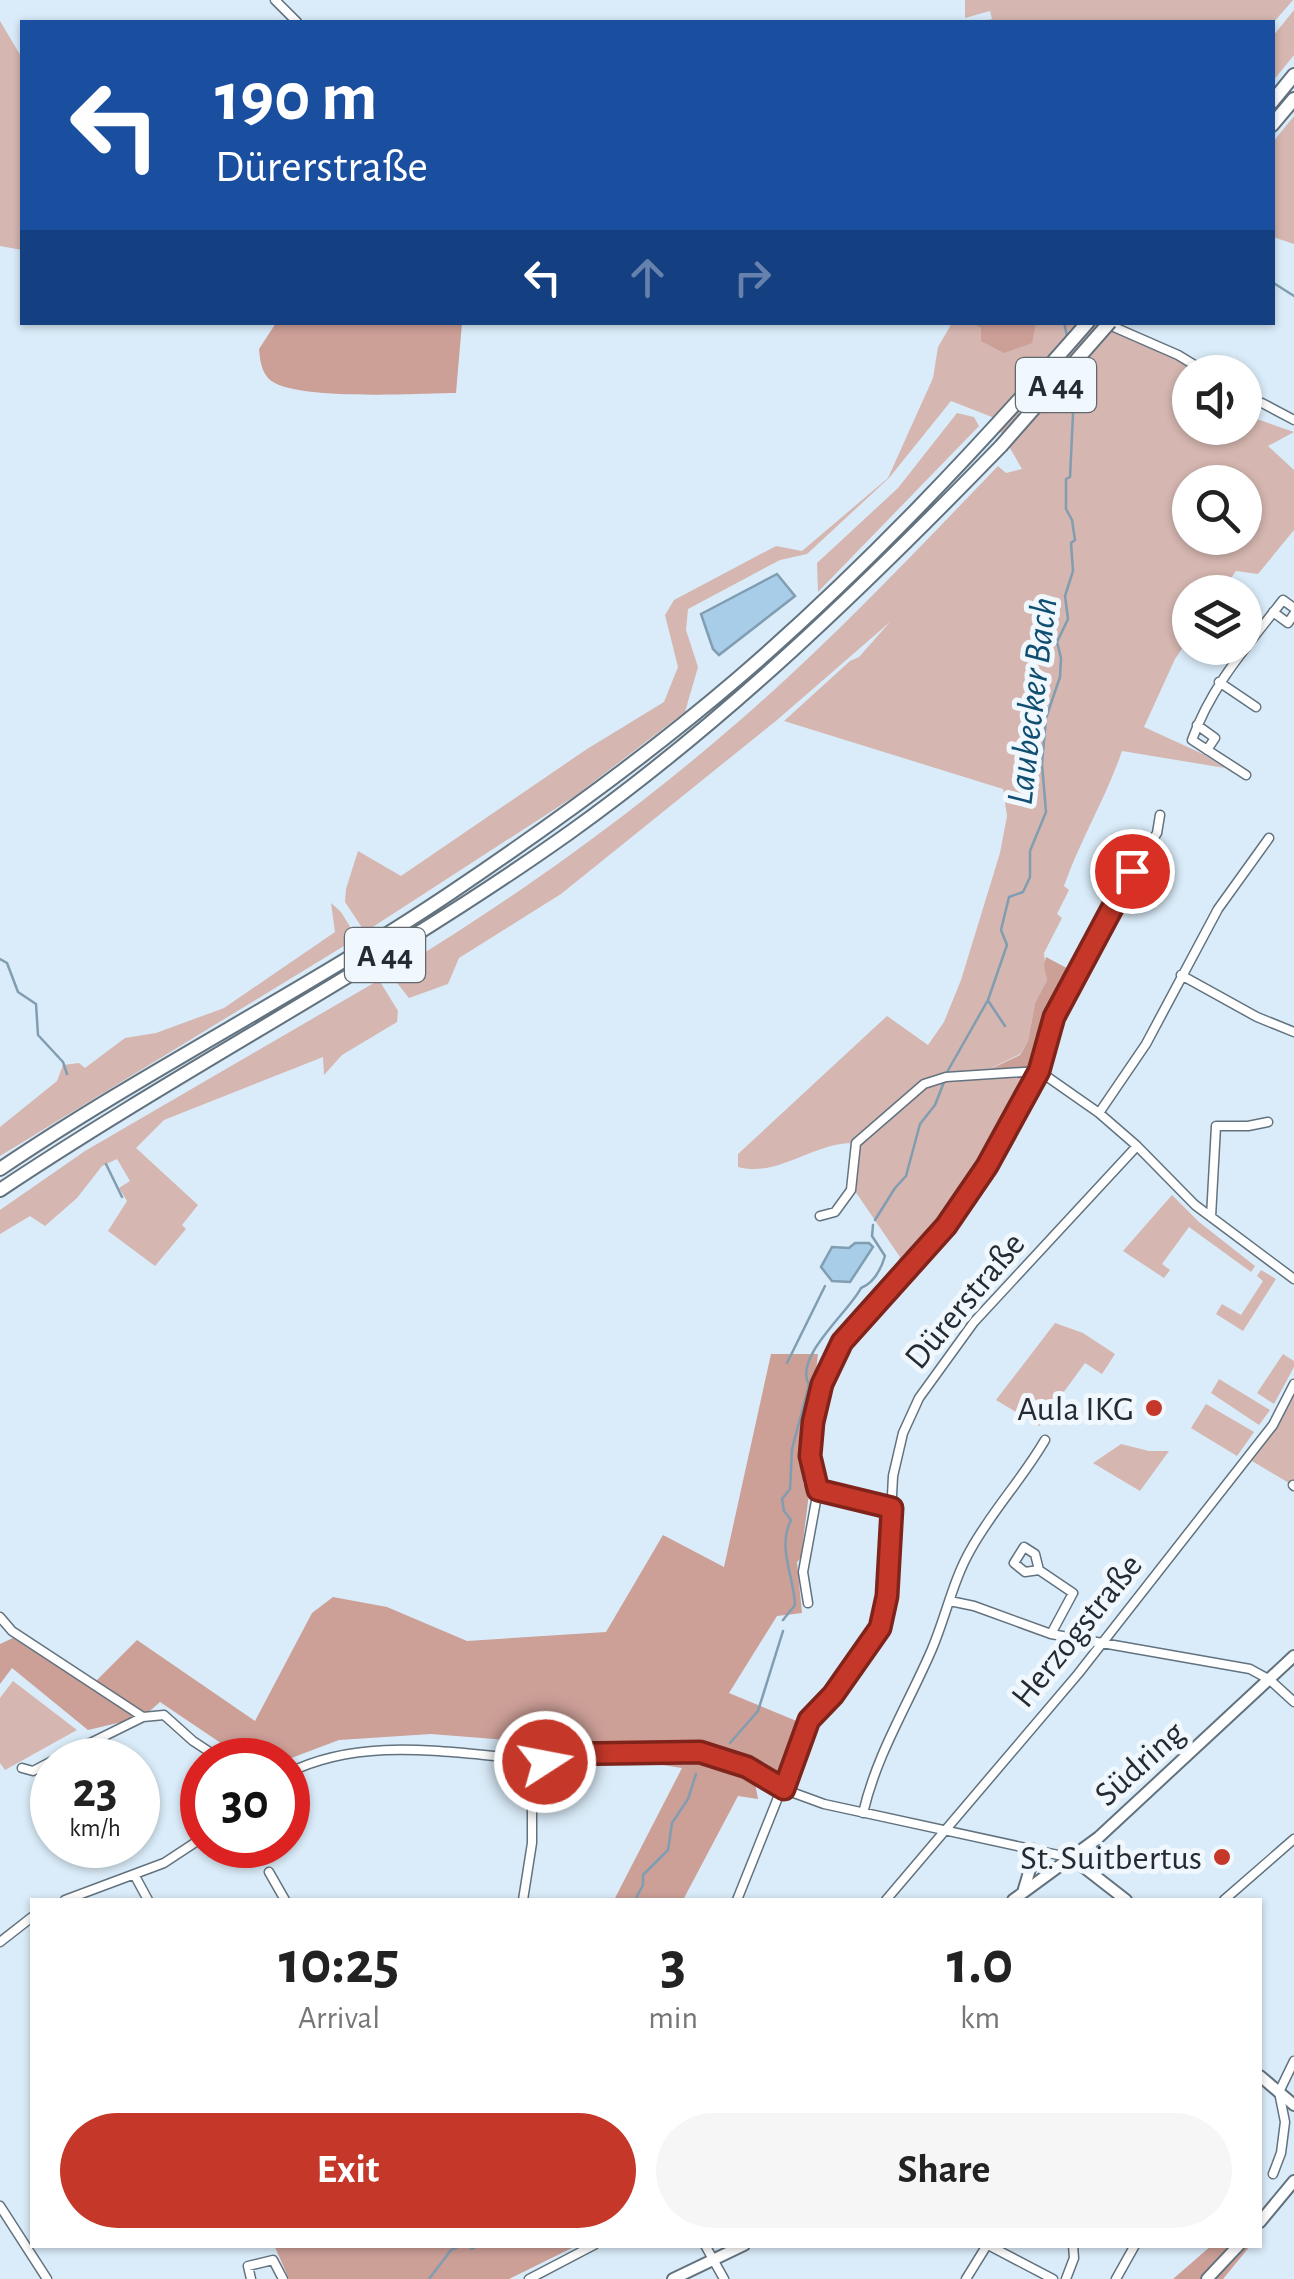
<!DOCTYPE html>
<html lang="en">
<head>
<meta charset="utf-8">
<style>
	body { margin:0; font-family:"Alegreya Sans",sans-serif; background:#f6f6f6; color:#222; height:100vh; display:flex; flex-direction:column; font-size:38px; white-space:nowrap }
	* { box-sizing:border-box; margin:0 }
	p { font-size:32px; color:#767676 }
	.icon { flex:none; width:55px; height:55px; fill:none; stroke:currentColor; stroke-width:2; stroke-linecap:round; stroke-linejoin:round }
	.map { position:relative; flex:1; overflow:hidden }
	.details { position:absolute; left:30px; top:1898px; width:1232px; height:350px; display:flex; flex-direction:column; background:#fff; border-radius:0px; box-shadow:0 2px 8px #0004 }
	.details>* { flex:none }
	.guide { position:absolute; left:20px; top:20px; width:1255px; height:305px; border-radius:0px; box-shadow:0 2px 8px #0004; background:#1a4fa0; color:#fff; overflow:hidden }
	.tools { position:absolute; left:1172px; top:355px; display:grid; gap:20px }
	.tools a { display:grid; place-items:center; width:90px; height:90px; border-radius:50%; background:#fff; box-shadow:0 2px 8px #0004; font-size:50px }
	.speed { position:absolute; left:30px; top:1738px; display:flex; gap:20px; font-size:50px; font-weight:700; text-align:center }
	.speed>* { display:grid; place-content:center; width:130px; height:130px; border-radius:50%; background:#fff; box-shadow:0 2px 8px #0004; line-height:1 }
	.speed small { font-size:25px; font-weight:400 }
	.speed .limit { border:15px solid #d22; background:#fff; color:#111 }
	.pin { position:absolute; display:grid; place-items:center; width:85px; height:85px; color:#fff; margin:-42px; border:5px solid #fff; border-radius:50%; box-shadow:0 2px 10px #0007 }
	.me { position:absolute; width:110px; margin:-55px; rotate:79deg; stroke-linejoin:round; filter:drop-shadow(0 0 8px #0008) }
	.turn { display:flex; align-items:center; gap:35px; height:210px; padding:0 30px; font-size:45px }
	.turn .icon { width:130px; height:130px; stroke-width:2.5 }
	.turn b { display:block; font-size:70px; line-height:85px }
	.lanes { display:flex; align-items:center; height:95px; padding:0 30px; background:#0003; justify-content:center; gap:50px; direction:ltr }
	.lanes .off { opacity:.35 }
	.eta { display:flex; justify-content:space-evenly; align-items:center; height:170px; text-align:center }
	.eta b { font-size:60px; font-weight:600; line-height:70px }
	.cta { display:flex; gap:20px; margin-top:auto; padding:20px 30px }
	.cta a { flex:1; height:115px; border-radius:60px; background:#c53829; color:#fff; font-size:40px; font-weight:600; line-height:115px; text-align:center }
	.cta a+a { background:#f6f6f6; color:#222 }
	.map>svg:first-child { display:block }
	.green { fill:#d5b6b0; fill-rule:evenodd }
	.forest { fill:#cc9f97 }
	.water { fill:#a8cde8; stroke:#819db1; stroke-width:2.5 }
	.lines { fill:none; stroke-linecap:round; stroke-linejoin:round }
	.stream { stroke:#819db1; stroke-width:2.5 }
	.street-casing { stroke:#62727e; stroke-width:11 }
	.secondary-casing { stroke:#62727e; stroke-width:14 }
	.highway-casing { stroke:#62727e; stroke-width:16 }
	.street { stroke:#fff; stroke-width:8 }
	.secondary { stroke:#fff; stroke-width:10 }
	.highway { stroke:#fff; stroke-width:12 }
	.highway-bridge-casing { stroke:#62727e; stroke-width:16; stroke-linecap:butt }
	.highway-bridge { stroke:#fff; stroke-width:12 }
	.route-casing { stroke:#80241b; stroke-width:25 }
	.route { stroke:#c53829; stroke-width:18 }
	.poi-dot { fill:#c53829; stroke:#f0f7fd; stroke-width:4 }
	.labels { text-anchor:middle; stroke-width:10; stroke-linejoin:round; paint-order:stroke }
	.shield { fill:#f0f7fd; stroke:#62696e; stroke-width:2.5 }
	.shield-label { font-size:32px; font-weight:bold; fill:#252c31 }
	.street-label { font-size:35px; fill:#252c31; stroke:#f0f7fd }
	.poi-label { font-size:35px; fill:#252c31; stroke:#f0f7fd; text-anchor:end }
	.water-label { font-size:38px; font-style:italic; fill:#104e72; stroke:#f0f7fd }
</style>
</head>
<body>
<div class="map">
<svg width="1294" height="2279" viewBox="0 0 1294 2279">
	<rect width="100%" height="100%" fill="#daecf9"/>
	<path class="green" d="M965,0h328l-20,23 -294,-1 13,-3 -2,-8 -25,7z
		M1294,10v45l-21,26v-45z
		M0,21l22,37v192l-22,-4z
		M1294,116v128l-21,-7v-95z
		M952,323h20l9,5 1,13 49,2 5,-20h64l78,34 24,15h-12v17l-4,6 4,2v31h55v-13l49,17 -26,14 26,24v60l-36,44 -22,-3 -15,21h-31v45l-15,22 -31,68 59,27 22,14 -103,-17c-16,47 -42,89 -58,135l5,4 -12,24 5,4 -18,35 3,27 -12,23 -7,38 -8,13 -42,21 61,-4 -22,43 -71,112 -47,53 -6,-8 7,-14 -45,-66 1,-48c-42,-2 -77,35 -118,24v-13l149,-138 41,29 16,-23 17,-42 39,-127 7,-37 -4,-27 -219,-68 66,-60 9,-4 31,-35 -113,98 -216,174 -102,64 -11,26 -39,14 -19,-24c129,-78 251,-166 364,-266 85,-75 165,-160 244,-242l8,7 16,-4 -30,-52 -41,-16 -62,77 -82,76 -27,6 -92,49 -2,21 12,37 -13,45 -110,84 -210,136 -20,-30 1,-13 12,-38 43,25 186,-127 77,-47 14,-35 -13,-52 9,-15 102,-54 26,5 86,-73 45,-100 5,-31zM1190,482h55v56h-55z
		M957,413l17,4 5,9 -161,166 -1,-29 81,-75z
		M331,903l10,9 16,26 -357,218v-29l57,-46 6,-16 16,-2 6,5 40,-30 31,-5 68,-25 111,-76z
		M379,980l19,31 -1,11 -55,33 -18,20 -1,-18 -159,63 -28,28 62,57 -16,20 4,4 -31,37 -47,-35 19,-30 -8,-13 11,-7 -13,-22 -15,7 -25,32 -32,28 -15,-10 -30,18v-24l85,-59z
		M1172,1195l27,27 56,44 -4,6 -62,-45 -27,37 8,6 -6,8 -41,-27z
		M1261,1270l15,9 -33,52 -27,-17 6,-10 19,11 22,-34 -6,-5z
		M1055,1323l28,10 32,21 -13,20 -17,-11 -46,63 -43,-26z
		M1283,1354l11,7v6l-20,37 -17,-11z
		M1219,1379l51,31 -11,15 -48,-32z
		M1294,1384v102l-47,-28 26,-33z
		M1206,1404l48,28 -17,24 -46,-28z
		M1121,1444l28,7h20l-29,40 -47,-28z
		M13,1681l64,49 -72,40 -5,-7v-65z"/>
	<path class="forest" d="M276,323h186l-6,70c-37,0 -166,9 -188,-15 -7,-8 -8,-19 -9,-29z
		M972,323h64l-4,20 -28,10 -23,-12v-13z
		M1046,957l30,16 -22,44 -15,54 -65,6 46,-22 8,-14 7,-38 12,-23 -3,-15z
		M771,1354h47l-15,130 7,1 -9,73 -4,4 5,51 -25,3 -48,77 70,29 -21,59 -42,-29 -32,-11h-185l-88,-7 -92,6 -53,20h-40l-86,-58 -17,15 -55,13 -76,-62 -12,16v-40l13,-6 77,49 47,-47 118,81 57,-108 21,-16 54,10 80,34 139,-9 57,-97 61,32z
		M649,1756l67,7 39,20 3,16 -20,-3 -55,104h-69l68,-132 -46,-7z
		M274,2245h297l1,3 -63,31h-220z
		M1212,2245h39l-28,34h-50z"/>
	<path class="water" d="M777,574l18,22 -76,59 -6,-6 -12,-35z
		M855,1243h14l4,4 -23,35 -18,-1 -11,-14 11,-20 17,1z"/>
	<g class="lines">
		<path class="stream" d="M1272,282l22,14
			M1064,322l3,14
			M0,959l7,4 11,29 18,12 2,31 25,27 4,12
			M989,1002l16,24
			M946,1074l42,-74 19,-55 -6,-15 8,-33 14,-5 7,-15v-26l16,-39 -4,-48 4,-46 14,-41 1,-19 -4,-16 11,-23 -3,-23 8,-25 -2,-28 4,-3 -3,-20 -6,-11v-30l4,-2 5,-104
			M106,1164l16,33
			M875,1220l20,-32 11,-12 14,-52 15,-19 9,-23
			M787,1363l38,-77
			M783,1620l12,-15c-1,-29 -18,-57 -4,-85l-7,-9 -2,-12 8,-10 2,-40 17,-64c-16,-28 40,-73 52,-97 13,-5 20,-19 24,-32l-13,-20 1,-11
			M730,1743l28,-32 25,-80
			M635,1900l8,-15v-10l25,-25 4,-27 16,-24 8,-25
			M468,2245l4,4 6,-4
			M429,2279l22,-29 11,-5"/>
		<defs>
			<path id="street" d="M275,0l22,22
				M1107,324l71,31 28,17
				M1245,398l17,5 32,17
				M1273,612l15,11 6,-9
				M1219,682l37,25
				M1197,725l18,13 -8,12
				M1246,775l-54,-35c19,-54 56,-95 91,-140l11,8
				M1181,975l76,42 37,15
				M1099,1113l47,-69 72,-135 51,-71
				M820,1216l15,-4 16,-22 5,-47 68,-59 22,-7 93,-6 60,42 38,33 58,59 99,74
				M1211,1217l5,-91h32l20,-4
				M1293,1485l1,1
				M818,1490l74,18
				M1039,1570l-14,2 -11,-9 10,-16 11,7 4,16 34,23 -22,41
				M950,1601l24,5 77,28 199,35 20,11 24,22
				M808,1603l-5,-31 15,-82 -9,-33 13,-73 20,-42 104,-116 41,-60 52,-95 15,-54 38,-77 65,-107 3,-18
				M0,1617l12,14 131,86 21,-2 29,26 29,19
				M519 1760a13 13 0 1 1 26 0a13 13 0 1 1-26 0Z
				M545,1756l155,-4 32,9 51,28 41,15 248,54
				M56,1760l87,-43
				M22,1768l11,3 19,-10
				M288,1773c73,-36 153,-21 231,-15
				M863,1813c14,-60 45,-108 69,-164 14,-33 21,-69 39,-100 21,-38 52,-71 74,-109
				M269,1872l16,28
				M135,1876l13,24
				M65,1900l99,-37 38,-25
				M523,1900l9,-57v-70
				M737,1900l72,-180 24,-25 47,-66 7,-34 6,-119 10,-43 16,-35 55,-76 163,-176
				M886,1900l192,-226 195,-249 21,-41
				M1224,1900l70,-61
				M0,1942l32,-25
				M1273,2174l8,-21 4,-31 -6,-30 15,-31
				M0,2206l47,73
				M705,2245l19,34
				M988,2245l65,34
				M251,2279l-3,-13 25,-6 10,19
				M529,2279l65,-34
				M966,2279l21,-34
				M1066,2279l8,-21 -1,-13
				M1116,2279l19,-34"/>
			<path id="secondary" d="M1072,1858l54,42
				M1024,1889l9,-30 -1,-10
				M1013,1900l86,-63 195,-181
				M1260,2076l34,29
				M1260,2222l34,-41
				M673,2279l71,-34
				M1207,2279l32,-34"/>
			<path id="highway" d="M1272,102l22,-27
				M1272,125l22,-26
				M0,1169c146,-99 305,-178 452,-277 98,-66 195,-136 285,-213 127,-109 241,-231 351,-357
				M0,1190c186,-124 386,-227 569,-357 158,-113 297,-248 432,-387"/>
		</defs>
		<use href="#street" class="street-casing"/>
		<use href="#secondary" class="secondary-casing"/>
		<use href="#highway" class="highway-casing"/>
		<use href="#street" class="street"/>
		<use href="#secondary" class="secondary"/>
		<use href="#highway" class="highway"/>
		<defs>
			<path id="highway-bridge" d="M1001,446l109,-124"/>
		</defs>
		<use href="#highway-bridge" class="highway-bridge-casing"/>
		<use href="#highway-bridge" class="highway-bridge"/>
	</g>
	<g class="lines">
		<defs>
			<path id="route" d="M545,1762v-6l20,-2 135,-2 47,15 37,22 25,-69 24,-25 47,-67 7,-32 5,-88 -74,-18 -8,-34 3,-34 9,-38 20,-42 104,-116 41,-60 52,-95 15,-54 78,-146"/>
		</defs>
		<use href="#route" class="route-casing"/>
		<use href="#route" class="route"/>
	</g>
	<g class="poi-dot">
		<circle cx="1154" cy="1408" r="10"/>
		<circle cx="1222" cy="1857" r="10"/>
	</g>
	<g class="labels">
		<g class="shield">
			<rect x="1016" y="358" width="80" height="54" rx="8"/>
			<rect x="345" y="928" width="80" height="54" rx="8"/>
		</g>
		<g class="shield-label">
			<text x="1056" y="396">A 44</text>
			<text x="385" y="966">A 44</text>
		</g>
		<g class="street-label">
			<text transform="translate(964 1300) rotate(-50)" y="12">Dürerstraße</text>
			<text transform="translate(1076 1630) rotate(-51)" y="12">Herzogstraße</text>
			<text transform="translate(1139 1763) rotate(-42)" y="12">Südring</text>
		</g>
		<g class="poi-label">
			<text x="1134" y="1420">Aula IKG</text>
			<text x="1202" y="1869">St. Suitbertus</text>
		</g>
		<g class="water-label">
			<text transform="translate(1031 701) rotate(-83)" y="13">Laubecker Bach</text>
		</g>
	</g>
</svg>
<div class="tools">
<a><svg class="icon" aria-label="sound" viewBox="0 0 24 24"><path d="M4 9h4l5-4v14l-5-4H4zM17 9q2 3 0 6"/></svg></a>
<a><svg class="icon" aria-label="search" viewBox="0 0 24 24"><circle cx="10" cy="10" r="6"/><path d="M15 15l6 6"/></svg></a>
<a><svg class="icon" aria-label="layers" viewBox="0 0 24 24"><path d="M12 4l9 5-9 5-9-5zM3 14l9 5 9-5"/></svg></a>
</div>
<div class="speed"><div>23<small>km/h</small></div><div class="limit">30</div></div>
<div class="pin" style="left:1132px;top:871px;background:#d93025"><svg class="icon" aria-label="arrive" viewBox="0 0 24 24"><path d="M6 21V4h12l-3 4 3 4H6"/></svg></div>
<svg class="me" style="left:545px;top:1762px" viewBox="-20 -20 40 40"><circle r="17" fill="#c53829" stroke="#fff" stroke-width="3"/><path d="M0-11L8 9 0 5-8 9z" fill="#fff"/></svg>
<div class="guide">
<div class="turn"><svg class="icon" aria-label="left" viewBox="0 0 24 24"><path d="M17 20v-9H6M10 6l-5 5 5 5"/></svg><div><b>190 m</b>Dürerstraße</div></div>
<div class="lanes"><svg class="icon" aria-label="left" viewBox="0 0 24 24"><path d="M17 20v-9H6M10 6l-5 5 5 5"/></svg><svg class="icon off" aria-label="ahead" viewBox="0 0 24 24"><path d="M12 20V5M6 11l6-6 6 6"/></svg><svg class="icon off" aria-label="right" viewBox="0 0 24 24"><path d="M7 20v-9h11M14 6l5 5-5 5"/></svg></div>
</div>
<section class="details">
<div class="eta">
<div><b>10:25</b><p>Arrival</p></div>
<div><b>3</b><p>min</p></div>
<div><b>1.0</b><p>km</p></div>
</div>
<div class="cta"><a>Exit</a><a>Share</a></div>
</section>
</div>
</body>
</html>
